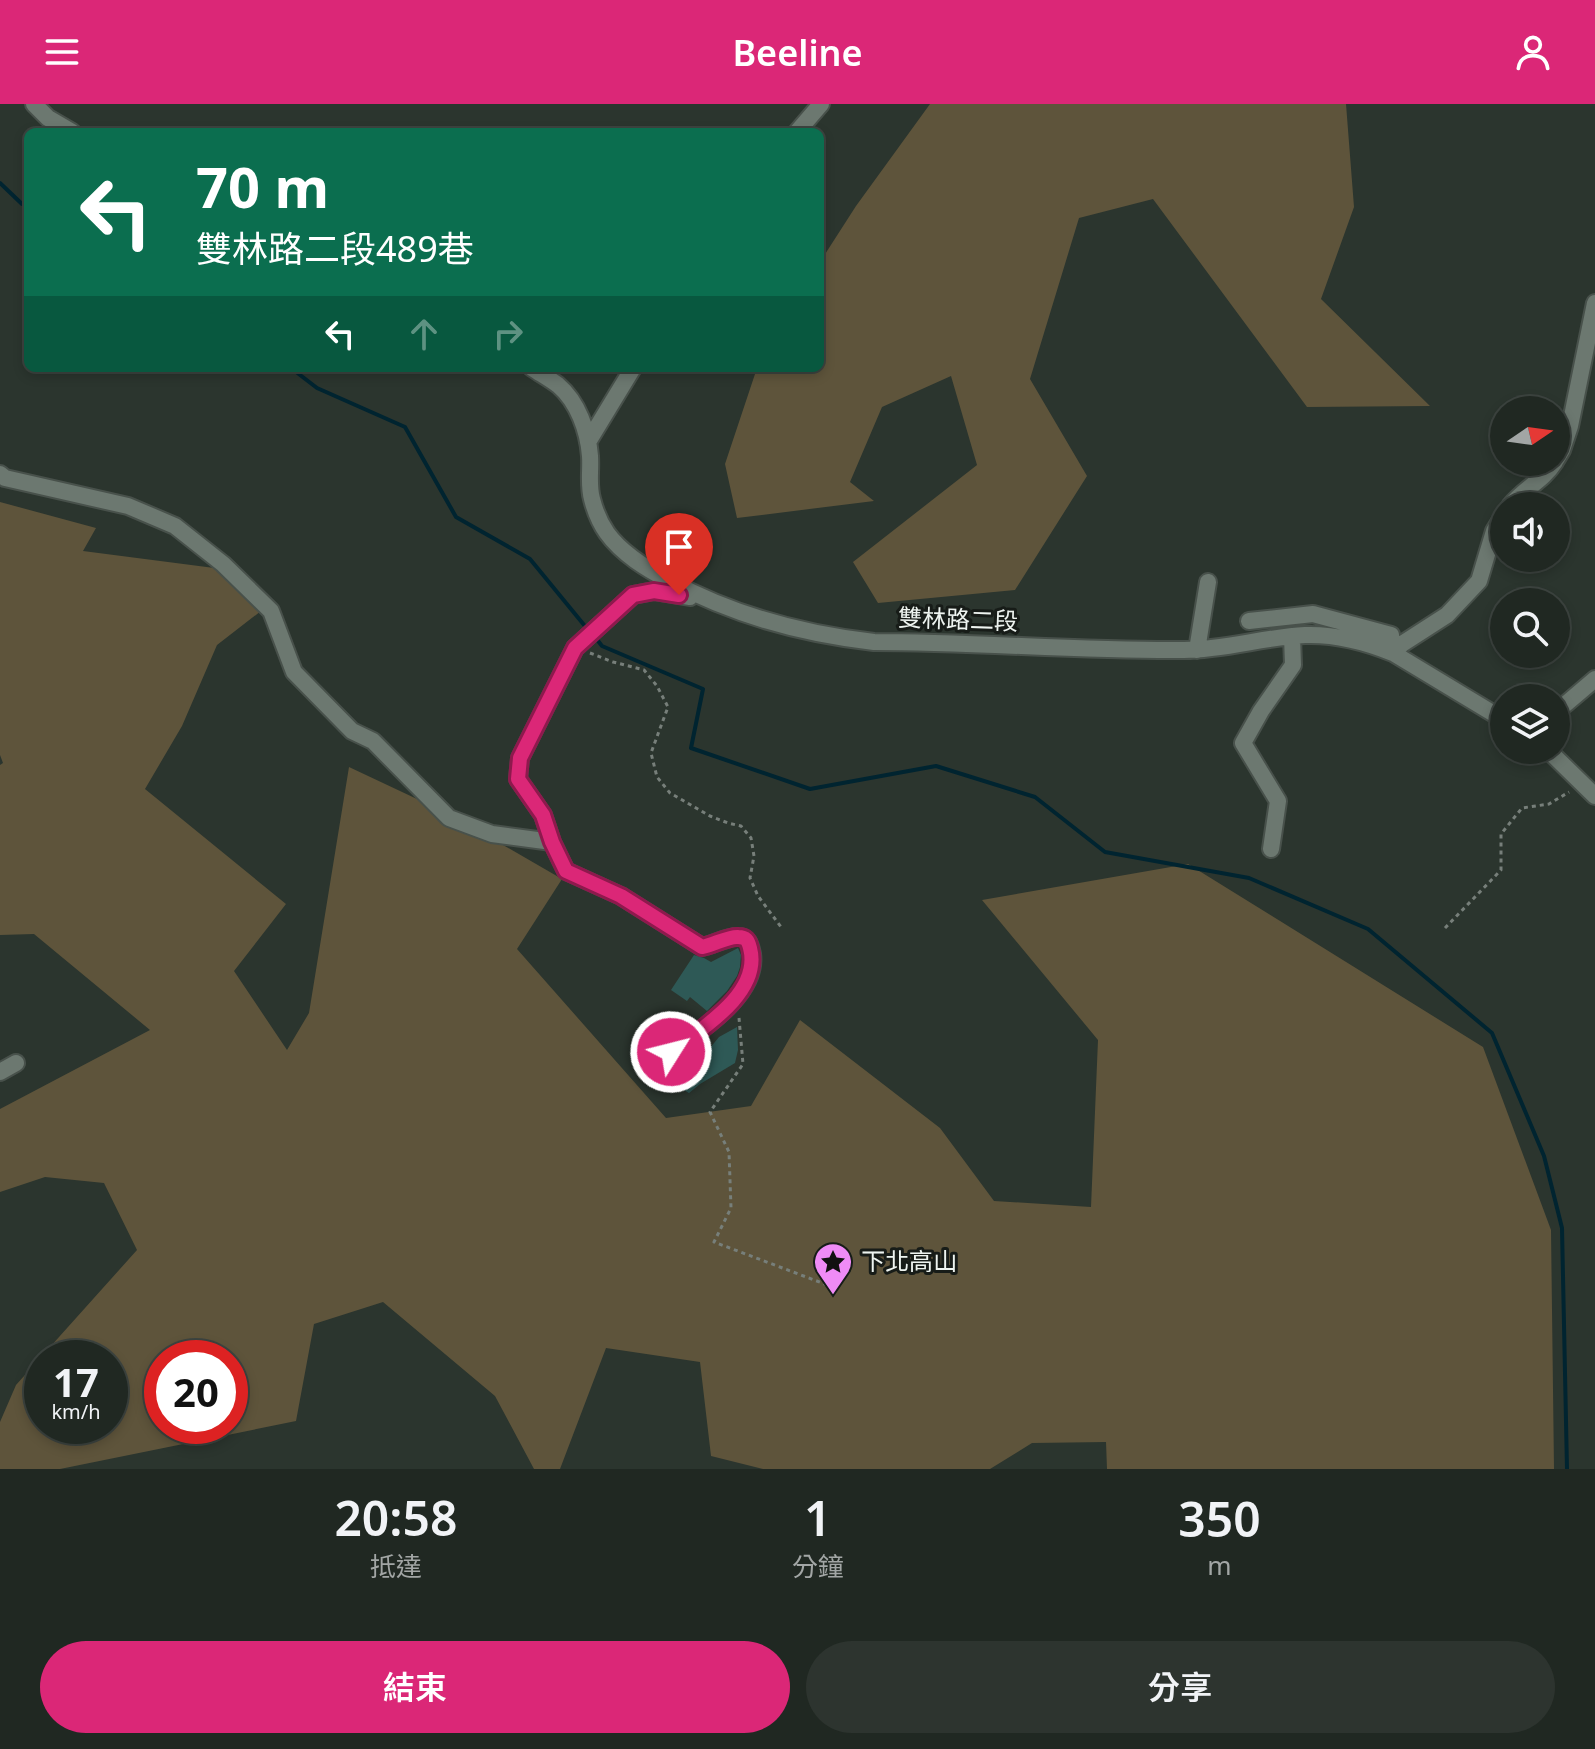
<!DOCTYPE html>
<html lang="zh-TW">
<head>
<meta charset="utf-8">
<style>
	body { margin:0; font-family:"Noto Sans","Noto Sans TC",sans-serif; background:#2d342f; color:#f1f3f6; height:100vh; display:flex; flex-direction:column; font-size:30px; white-space:nowrap }
	* { box-sizing:border-box; margin:0 }
	p { font-size:26px; color:#a2a6a5 }
	.icon { flex:none; width:44px; height:44px; fill:none; stroke:currentColor; stroke-width:2; stroke-linecap:round; stroke-linejoin:round }
	.map { position:relative; height:1365px; overflow:hidden }
	.panel { display:flex; flex-direction:column; background:#202822; flex:1 }
	.panel>* { flex:none }
	.guide { position:absolute; left:24px; top:24px; width:800px; height:244px; border-radius:12px; box-shadow:0 4px 12px #0003,0 0 0 2px #3d4440; background:#0b6e4f; color:#fff; overflow:hidden }
	.needle { width:52px; rotate:77deg }
	.controls { position:absolute; left:1490px; top:292px; display:grid; gap:16px }
	.controls a { display:grid; place-items:center; width:80px; height:80px; border-radius:50%; background:#202822; box-shadow:0 4px 12px #0003,0 0 0 2px #3d4440; font-size:40px }
	.speed { position:absolute; left:24px; top:1236px; display:flex; gap:16px; font-size:40px; font-weight:700; text-align:center }
	.speed>* { display:grid; place-content:center; width:104px; height:104px; border-radius:50%; background:#202822; box-shadow:0 4px 12px #0003,0 0 0 2px #3d4440; line-height:1 }
	.speed small { font-size:20px; font-weight:400 }
	.speed .limit { border:12px solid #d22; background:#fff; color:#111 }
	.pin { position:absolute; display:grid; place-items:center; width:68px; height:68px; color:#fff; margin:-82px -34px; border-radius:50% 50% 50% 0; rotate:-45deg; box-shadow:0 0 8px #0007 }
	.pin .icon { rotate:45deg }
	.me { position:absolute; width:88px; margin:-44px; rotate:54deg; stroke-linejoin:round; filter:drop-shadow(0 0 6px #0008) }
	.turn { display:flex; align-items:center; gap:28px; height:168px; padding:0 40px; font-size:36px }
	.turn .icon { width:104px; height:104px; stroke-width:2.5 }
	.turn b { display:block; font-size:56px; line-height:68px }
	.lanes { display:flex; align-items:center; height:76px; padding:0 40px; background:#0003; justify-content:center; gap:40px; direction:ltr }
	.lanes .off { opacity:.35 }
	.eta { display:flex; justify-content:space-evenly; align-items:center; height:136px; text-align:center }
	.eta b { font-size:48px; font-weight:600; line-height:56px }
	.primary-button { display:flex; gap:16px; margin-top:auto; padding:16px 40px }
	.primary-button a { flex:1; height:92px; border-radius:48px; background:#db2777; color:#fff; font-size:32px; font-weight:600; line-height:92px; text-align:center }
	.primary-button a+a { background:#2d342f; color:#f1f3f6 }
	header { display:flex; justify-content:space-between; align-items:center; height:104px; padding:0 40px; background:#db2777; color:#fff; font-size:36px; font-weight:600 }
	.map>svg:first-child { display:block }
	.green { fill:#5e543b; fill-rule:evenodd }
	.lines { fill:none; stroke-linecap:round; stroke-linejoin:round }
	.stream { stroke:#002430; stroke-width:4 }
	.building { fill:#2e5956 }
	.minor-casing { stroke:#48514b; stroke-width:20 }
	.path { stroke:#777f7a; stroke-width:3; stroke-dasharray:4 4; stroke-linecap:butt }
	.minor { stroke:#6c7870; stroke-width:16 }
	.route-casing { stroke:#8e194d; stroke-width:20 }
	.route { stroke:#db2777; stroke-width:14 }
	.labels { text-anchor:middle; stroke-width:6; stroke-linejoin:round; paint-order:stroke }
	.street-label { font-size:24px; fill:#eef4f0; stroke:#171c18 }
	.poi-label { font-size:24px; fill:#eef4f0; stroke:#171c18; text-anchor:start }
</style>
</head>
<body>
<header><svg class="icon" aria-label="menu" viewBox="0 0 24 24"><path d="M4 6h16M4 12h16M4 18h16"/></svg>Beeline<svg class="icon" aria-label="person" viewBox="0 0 24 24"><circle cx="12" cy="8" r="4"/><path d="M4 21q1-7 8-7t8 7"/></svg></header>
<div class="map">
<svg width="1595" height="1365" viewBox="0 0 1595 1365">
	<rect width="100%" height="100%" fill="#2b352e"/>
	<path class="green" d="M930,0h416l8,103 -33,92 109,107 -123,1 -154,-208 -74,19 -49,161 57,97 -72,114 -137,13 -25,-41 124,-97 -26,-89 -69,31 -32,75 24,19 -137,17 -12,-54 32,-96h63v-106l36,-56z
		M0,398l96,26 -13,23 139,18 48,35 -53,41 -35,81 -37,63 141,115 -52,67 53,79 22,-37 40,-246 102,48 111,64 -45,70 149,169 85,-12 49,-86 140,108 54,73 97,6 7,-167 -116,-140 206,-36 295,183 68,183 3,239h-447l-1,-27 -74,1 -42,26h-227l-52,-13 -11,-94 -94,-14 -46,121h-26l-39,-73 -112,-94 -69,22 -18,97 -236,48h-60v-47l16,-37 121,-135 -33,-67 -59,-6 -45,15v-83l150,-79 -116,-96 -34,1v-170l3,-2 -3,-8zM42,1254h68v68h-68zM162,1254h68v68h-68z"/>
	<g class="lines">
		<path class="stream" d="M0,79l22,21 6,1
			M291,264l26,20 88,39 51,90 74,42 59,72
			M595,533l7,9 101,43 -12,59 119,41 126,-23 99,31 70,55 144,26 119,51 124,104 52,123 18,72 5,241"/>
	</g>
	<path class="building" d="M738,844l3,7 -1,12 -3,9 -10,15 -20,20 -17,-14 -3,4 -16,-11 23,-35 10,3 7,4z
		M737,923l1,23 -3,13 -35,21 -11,9 -24,-14 -3,-21 5,4 6,1 13,-9 -5,8 11,8 27,-33z"/>
	<g class="lines">
		<defs>
			<path id="minor" d="M34,0l14,14 24,14
				M797,28l24,-28
				M532,264c9,6 18,11 26,17 20,17 30,46 32,71 1,15 -2,29 2,43 3,12 8,24 15,34 15,21 40,36 63,48 63,34 133,53 204,61 104,0 207,9 310,8 41,0 80,-13 121,-15 30,-1 61,7 88,18l111,67
				M588,338l45,-74
				M1556,356l6,-10 8,-24 25,-123
				M0,370l5,4 123,28 47,20 48,38 48,47 23,61 58,59 21,10 76,77 43,16 60,8
				M1510,402c13,-17 33,-25 45,-44
				M1249,517l64,-7 78,21 2,18
				M1197,546l11,-68
				M1393,549l9,-9 45,-29 32,-34 15,-50 10,-16
				M1556,612l5,-8 34,-29
				M1548,646l47,46
				M1271,745l7,-48 -35,-58 18,-32 32,-46 -1,-29
				M671,948c28,-21 87,-57 81,-98 -2,-10 -4,-17 -14,-17 -10,-1 -25,8 -36,10l-81,-51 -55,-25 -14,-29 -9,-27 -25,-36 2,-21 55,-110 58,-53 21,-4 36,6
				M0,968l16,-9"/>
		</defs>
		<use href="#minor" class="minor-casing"/>
		<path class="path" d="M590,549l23,9 31,8 13,16 11,21 -17,46 6,24 13,16 40,23 18,7 13,3 10,12 3,18 -4,22 8,18 23,31
			M1445,824l56,-58v-36l21,-26 27,-4 20,-12
			M739,914l4,46 -33,48 19,40 2,56 -17,34 116,44"/>
		<use href="#minor" class="minor"/>
	</g>
	<g class="lines">
		<defs>
			<path id="route" d="M671,948c30,-23 91,-59 79,-104 -2,-8 -4,-11 -12,-11 -9,-1 -25,8 -36,10l-81,-51 -55,-25 -14,-29 -9,-27 -25,-36 2,-21 55,-110 58,-53 21,-4 25,4"/>
		</defs>
		<use href="#route" class="route-casing"/>
		<use href="#route" class="route"/>
	</g>
	<defs>
		<symbol id="sight-pin" viewBox="-11 -11 22 30"><path d="M0 17L-7.5 6A9.5 9.5 0 1 1 7.5 6Z" fill="#ef8bf6" stroke="#171c18"/><path d="M0-6L1.8-2.2L6-1.7L2.9 1.2L3.7 5.4L0 3.3L-3.7 5.4L-2.9 1.2L-6-1.7L-1.8-2.2Z" fill="#111"/></symbol>
	</defs>
	<g fill-rule="evenodd">
		<use href="#sight-pin" x="811" y="1136" width="44" height="60"/>
	</g>
	<g class="labels">
		<g class="street-label">
			<text transform="translate(958 516) rotate(2)" y="8">雙林路二段</text>
		</g>
		<g class="poi-label">
			<text x="861" y="1166">下北高山</text>
		</g>
	</g>
</svg>
<div class="controls">
<a><svg class="needle" viewBox="-14 -14 28 28"><path d="M0-13l5 13h-10z" fill="#e53935"/><path d="M0 13l5-13h-10z" fill="#a2a6a5"/></svg></a>
<a><svg class="icon" aria-label="sound" viewBox="0 0 24 24"><path d="M4 9h4l5-4v14l-5-4H4zM17 9q2 3 0 6"/></svg></a>
<a><svg class="icon" aria-label="search" viewBox="0 0 24 24"><circle cx="10" cy="10" r="6"/><path d="M15 15l6 6"/></svg></a>
<a><svg class="icon" aria-label="layers" viewBox="0 0 24 24"><path d="M12 4l9 5-9 5-9-5zM3 14l9 5 9-5"/></svg></a>
</div>
<div class="speed"><div>17<small>km/h</small></div><div class="limit">20</div></div>
<div class="pin" style="left:679px;top:491px;background:#d93025"><svg class="icon" aria-label="arrive" viewBox="0 0 24 24"><path d="M6 21V4h12l-3 4 3 4H6"/></svg></div>
<svg class="me" style="left:671px;top:948px" viewBox="-20 -20 40 40"><circle r="17" fill="#db2777" stroke="#fff" stroke-width="3"/><path d="M0-11L8 9 0 5-8 9z" fill="#fff"/></svg>
<div class="guide">
<div class="turn"><svg class="icon" aria-label="left" viewBox="0 0 24 24"><path d="M17 20v-9H6M10 6l-5 5 5 5"/></svg><div><b>70 m</b>雙林路二段489巷</div></div>
<div class="lanes"><svg class="icon" aria-label="left" viewBox="0 0 24 24"><path d="M17 20v-9H6M10 6l-5 5 5 5"/></svg><svg class="icon off" aria-label="ahead" viewBox="0 0 24 24"><path d="M12 20V5M6 11l6-6 6 6"/></svg><svg class="icon off" aria-label="right" viewBox="0 0 24 24"><path d="M7 20v-9h11M14 6l5 5-5 5"/></svg></div>
</div>
</div>
<section class="panel">
<div class="eta">
<div><b>20:58</b><p>抵達</p></div>
<div><b>1</b><p>分鐘</p></div>
<div><b>350</b><p>m</p></div>
</div>
<div class="primary-button"><a>結束</a><a>分享</a></div>
</section>
</body>
</html>
